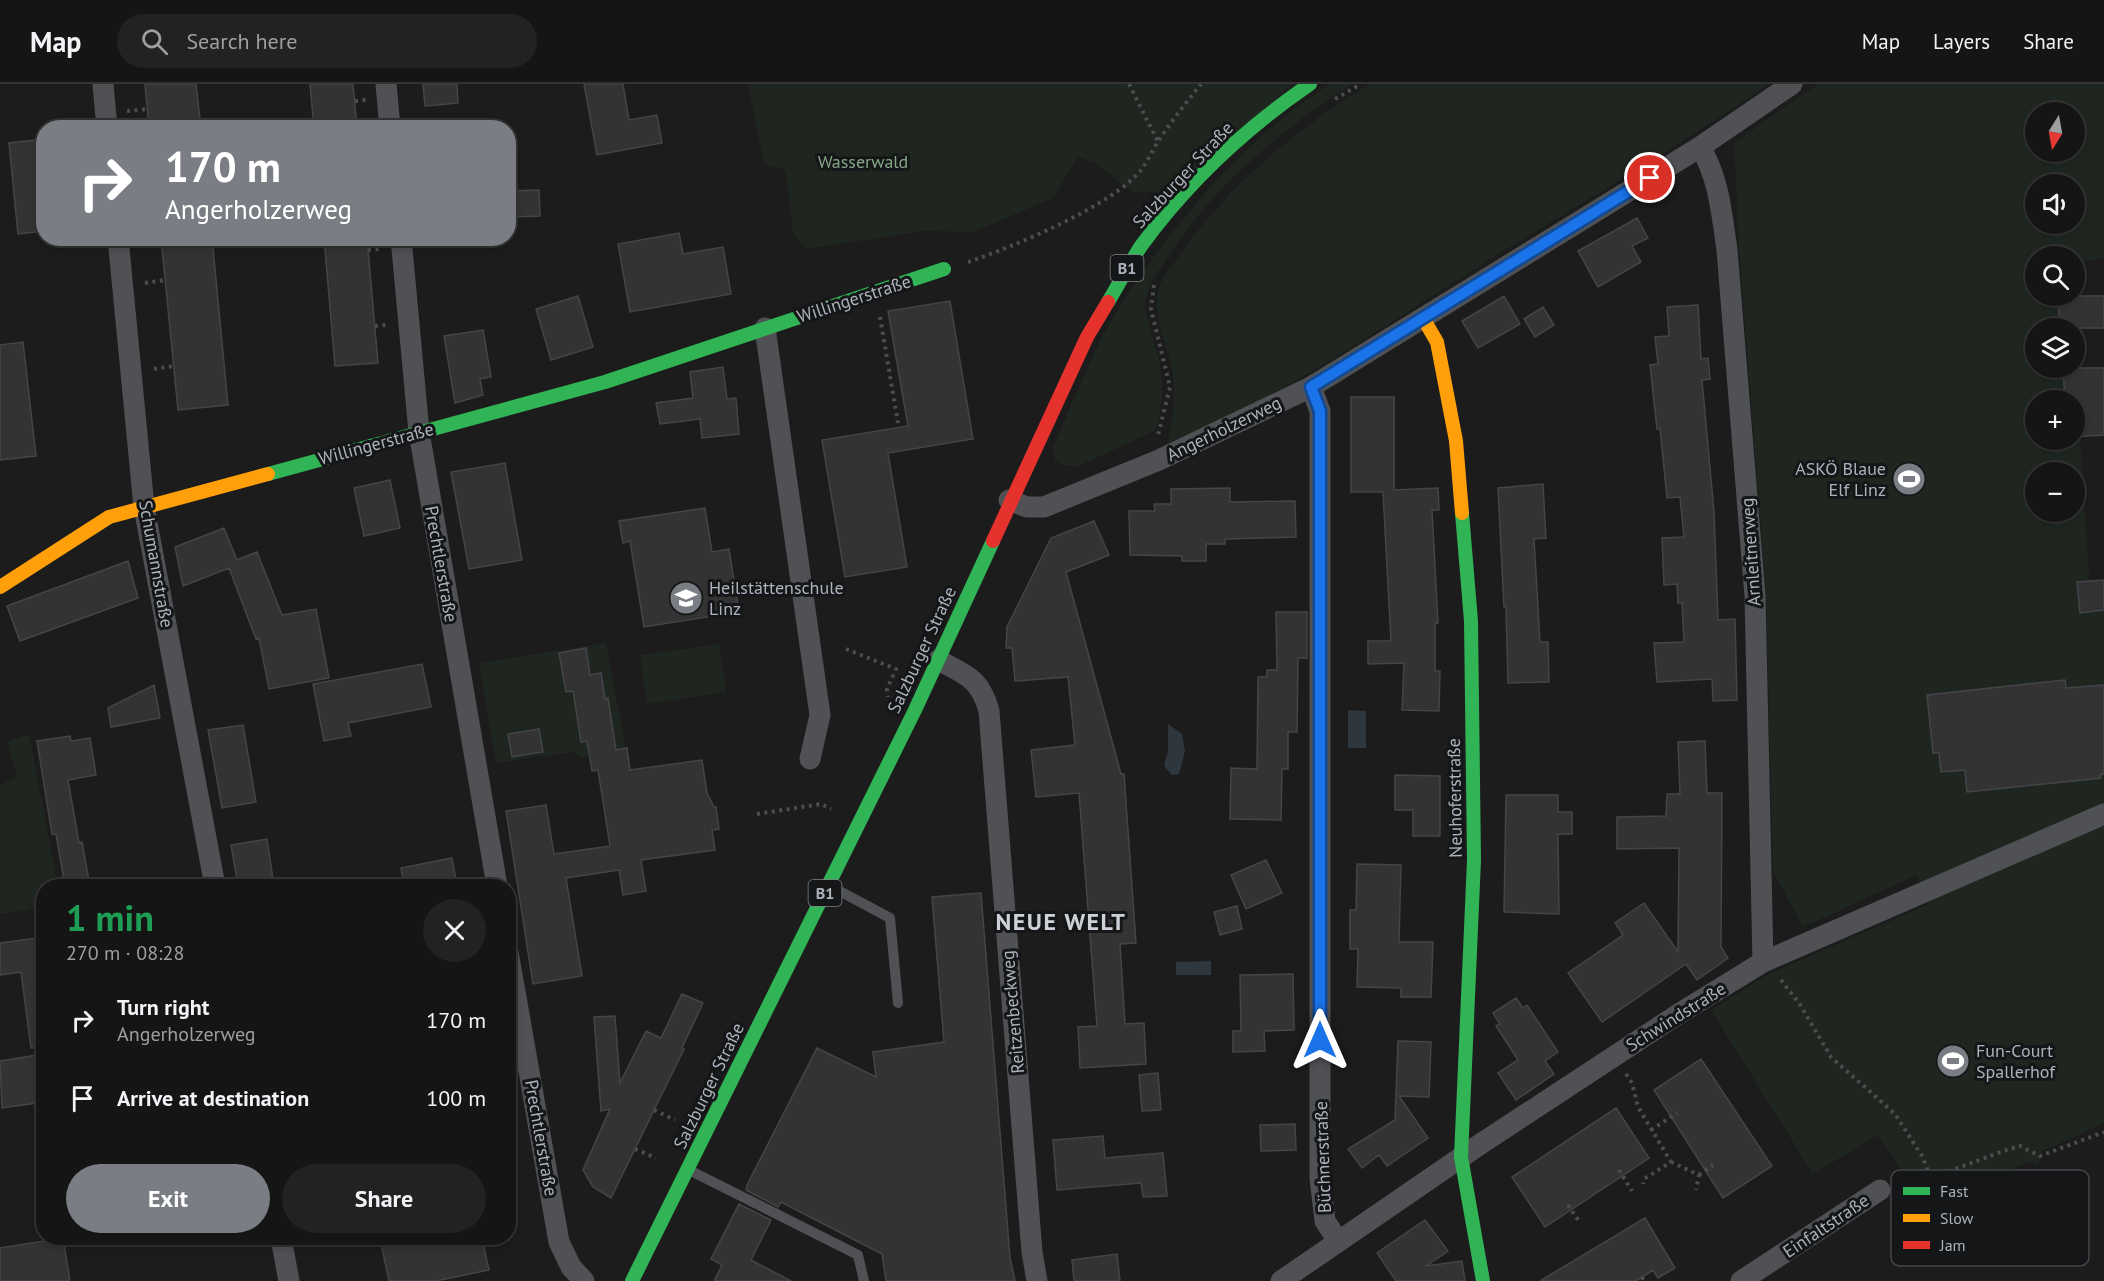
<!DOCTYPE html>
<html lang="en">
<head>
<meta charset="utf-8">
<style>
	body { margin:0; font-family:"PT Sans",sans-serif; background:#222; color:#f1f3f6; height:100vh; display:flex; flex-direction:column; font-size:22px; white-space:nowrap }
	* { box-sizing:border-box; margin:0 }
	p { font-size:20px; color:#9d9fa0 }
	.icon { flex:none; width:33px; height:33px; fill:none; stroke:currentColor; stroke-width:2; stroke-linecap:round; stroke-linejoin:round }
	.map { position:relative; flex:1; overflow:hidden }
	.drawer { position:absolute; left:36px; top:795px; width:480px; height:366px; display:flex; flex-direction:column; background:#151515; border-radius:24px; box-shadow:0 3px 9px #0003,0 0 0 2px #343434 }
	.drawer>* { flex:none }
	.guide { position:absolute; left:36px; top:36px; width:480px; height:126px; border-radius:24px; box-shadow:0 3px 9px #0003,0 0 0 2px #343434; background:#7a7e84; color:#fff; overflow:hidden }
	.needle { width:39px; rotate:191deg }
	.tools { position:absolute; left:2025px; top:18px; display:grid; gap:12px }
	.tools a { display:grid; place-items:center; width:60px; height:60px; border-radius:50%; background:#151515; box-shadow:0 3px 9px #0003,0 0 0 2px #343434; font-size:30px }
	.pin { position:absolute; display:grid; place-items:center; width:51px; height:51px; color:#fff; margin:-26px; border:3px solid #fff; border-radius:50%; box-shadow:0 2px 6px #0007 }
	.me { position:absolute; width:66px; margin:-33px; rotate:0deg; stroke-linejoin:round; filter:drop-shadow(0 0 4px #0008) }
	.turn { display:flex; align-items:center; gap:21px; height:126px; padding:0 30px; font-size:27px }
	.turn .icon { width:78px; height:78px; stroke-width:2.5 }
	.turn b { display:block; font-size:42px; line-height:51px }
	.round { display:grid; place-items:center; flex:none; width:63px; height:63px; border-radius:32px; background:#222 }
	.overview { display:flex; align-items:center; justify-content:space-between; height:102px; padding:0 30px }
	h1 { font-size:36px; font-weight:700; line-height:45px; color:#1e9e55 }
	.action { display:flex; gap:12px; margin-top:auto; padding:12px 30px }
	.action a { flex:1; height:69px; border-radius:36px; background:#7a7e84; color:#fff; font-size:24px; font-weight:700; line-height:69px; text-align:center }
	.action a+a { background:#222; color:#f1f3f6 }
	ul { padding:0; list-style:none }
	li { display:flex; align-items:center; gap:18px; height:78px; padding:0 30px }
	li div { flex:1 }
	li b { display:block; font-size:22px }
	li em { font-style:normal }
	header { display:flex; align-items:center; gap:36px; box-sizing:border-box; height:84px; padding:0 30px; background:#151515; border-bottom:2px solid #343434 }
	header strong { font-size:28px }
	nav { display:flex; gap:33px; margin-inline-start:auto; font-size:21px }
	.search { width:420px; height:54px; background:#222; display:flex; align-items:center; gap:15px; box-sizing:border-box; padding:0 21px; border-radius:33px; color:#9d9fa0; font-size:22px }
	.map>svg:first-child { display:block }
	.green { fill:#1f2620; fill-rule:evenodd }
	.water { fill:#2e373e }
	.building { fill:#333334; stroke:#444548; stroke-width:1.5 }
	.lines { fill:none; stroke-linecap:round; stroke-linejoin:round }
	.path { stroke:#4c4d50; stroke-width:4; stroke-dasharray:3 4.5; stroke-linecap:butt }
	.lane { stroke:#505155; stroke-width:10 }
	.street { stroke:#505155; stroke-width:21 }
	.fast { stroke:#30b455; stroke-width:14 }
	.slow { stroke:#ff9f0a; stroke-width:14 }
	.jam { stroke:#e5322d; stroke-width:14 }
	.route-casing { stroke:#114b97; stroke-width:15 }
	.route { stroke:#1a73e8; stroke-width:10 }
	.labels { text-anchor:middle; stroke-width:6; stroke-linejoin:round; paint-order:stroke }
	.shield { fill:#151618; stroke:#7f838b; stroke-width:1.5 }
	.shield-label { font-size:16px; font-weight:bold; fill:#adb2bc }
	.park-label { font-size:18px; fill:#85a786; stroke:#151618 }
	.street-label { font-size:18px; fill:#adb2bc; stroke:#151618 }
	.poi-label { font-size:18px; fill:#adb2bc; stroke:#151618; text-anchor:start }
	.district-label { font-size:24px; font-weight:bold; letter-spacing:1.5px; fill:#ced1d8; stroke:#151618 }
	.key { fill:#151618; stroke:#434549; stroke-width:1.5 }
	.key-label { font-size:16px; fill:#adb2bc }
</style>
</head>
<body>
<header>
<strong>Map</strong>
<div class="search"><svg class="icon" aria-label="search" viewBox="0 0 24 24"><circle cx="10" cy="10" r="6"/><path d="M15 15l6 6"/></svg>Search here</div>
<nav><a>Map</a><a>Layers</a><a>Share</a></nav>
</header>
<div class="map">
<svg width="2104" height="1197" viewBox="0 0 2104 1197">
	<rect width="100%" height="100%" fill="#1c1c1c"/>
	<path class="green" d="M748,0h544l-118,107 -41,2 -37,-30 -18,-6 -25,41 -80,34 -50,-1 -116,18 -14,-15 -7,-64 -22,-6z
		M1330,0h23c-72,45 -142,105 -188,177 -7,11 -17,23 -19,36 -3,12 3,25 6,36 10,35 16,62 3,98l-79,36 -13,-2 -8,-5 -2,-12c14,-32 27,-65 42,-97 46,-93 146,-212 235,-267z
		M1370,0h399c-93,64 -189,120 -285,179 -103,65 -203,135 -316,180 4,-23 8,-45 5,-68 -3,-27 -19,-52 -16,-80 1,-14 14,-27 22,-39 51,-72 117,-127 191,-172z
		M1818,0h286v174l-29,5 -1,-7h-38v40h35l2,32h-37v40h38l1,-13 15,238 14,-1v531l-63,29 -3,13 -10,-3 -101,44 -49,-71 -65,39 -102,-164 56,-35 162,-71 -12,-29 -114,52 -30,-56 -7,-277 -27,-344 -5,-107zM2036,28h38v40h-38zM2036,100h38v40h-38zM2036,316h38v40h-38zM2036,388h38v40h-38z
		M606,559l20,107 -46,8 -6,-6 -78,11 -17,-100z
		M719,560l7,48 -79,12 -7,-49z
		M29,650l29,152h-14l-1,22 -43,6v-129l17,-9 -10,-34z"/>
	<path class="water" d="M1348,626l18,1v37h-18z
		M1168,640l14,10 3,17 -6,23 -7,1 -8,-9 4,-15z
		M1211,877v14h-35v-13z"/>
	<path class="building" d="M145,0h51l5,44h-52z
		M310,0h43l4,44h-43z
		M423,0h34l1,19 -33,3z
		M584,0h39l6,36 28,-5 5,28 -65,12z
		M44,55v92l-26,3 -9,-91z
		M539,106l1,26 -32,1v-26z
		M1637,134l11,20 -16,8 9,16 -43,25 -20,-36z
		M679,149l4,21 40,-7 8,47 -101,18 -12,-68z
		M161,154h51l16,167 -50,5z
		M324,154h43l11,125 -43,3z
		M578,212l15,51 -42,13 -15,-51z
		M1504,212l16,28 -42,24 -16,-27z
		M2058,212h46v32h-44z
		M950,217l23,138 -85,14 19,114 -62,10 -23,-137 86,-14 -20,-115z
		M1698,221l3,54 7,-1 2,21 -8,1 12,132 4,108 17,-1 2,81 -24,1 -1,-22 -55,3 -3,-39 30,-1 -2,-39h-4l-1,-19 -13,1 -2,-47 22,-1 -4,-40 -13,1 -7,-69h-3l-7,-64 8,-1 -3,-27 14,-1 -2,-29z
		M1543,223l11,18 -19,12 -11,-18z
		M483,246l8,47 -11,2 3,16 -28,8 -11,-67z
		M23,258l13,114 -36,4v-115z
		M723,283l4,32 9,-1 3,36 -37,4 -2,-19 -40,5 -4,-21 37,-5 -3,-26z
		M2063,284h41v67l-30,2v-37h-9z
		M1351,313h43v93l44,-2 1,22h-7l6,113h-3v48h5l-1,40 -37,-1 2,-47 -36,1v-23h23l-8,-149h-32z
		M505,379l17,97 -53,9 -18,-97z
		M390,396l10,48 -36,8 -10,-48z
		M1543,400l3,54 -12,1 6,103h8l1,40 -41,1 -2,-76h-2l-6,-119z
		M1230,404v14l65,-1 1,36 -71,2v5h-19v17h-24v-5l-52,-1 -1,-44h26l-1,-7h17v-15z
		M705,424l7,44 17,-3 10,63 -95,15 -14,-86 -7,2 -4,-22z
		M1094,437l15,34 -43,17 55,202h3l12,169 -16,1 5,80 19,-1 2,41 -66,4 -2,-41 19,-1 -18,-233 -43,4 -5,-47 44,-5 -7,-68 -53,4 -3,-33h-6l1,-21 44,-89z
		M224,444l13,32 20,-8 25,63 34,-6 13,69 -60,11 -10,-51 -3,1 -27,-71 -46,18 -8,-39z
		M128,477l10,37 -118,43 -13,-35z
		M2104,496v30l-24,3 -3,-31z
		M1276,528h31v46h-9l-1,74h-9v37h-6l-1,51 -51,-1 1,-51 26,1 1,-92h9v-7h10z
		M586,564l4,27 11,-2 4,26 3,-1 8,52 11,-2 3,22 72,-10 5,33 7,14h2l3,22 -7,1 3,20 -74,10 5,31 -23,4 -4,-25 -53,8 16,98 -49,8 -27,-173 40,-6 8,49 56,-8 -12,-76 -6,1 -5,-30 -6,1 -8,-51 -7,1 -7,-39z
		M422,580l9,43 -83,16 3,13 -27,5 -11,-57z
		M2065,596l1,8 38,-3v89l-4,1 1,3 -134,14 -2,-22 -24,2 -2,-19h-6l-6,-58z
		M154,601l6,33 -49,9 -3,-19z
		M243,641l13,77 -34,6 -14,-78z
		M539,645l4,23 -31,5 -4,-23z
		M70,652l1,5 19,-3 6,37 -28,5 11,63 3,-1 8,44h-25l-9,-52h-4l-15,-93z
		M1705,657l2,52h15l-1,154 7,11 -31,22 -11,-16 -84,58 -34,-49 55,-38 -8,-12 29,-20 34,49 1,-104 -62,1v-32l49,-1 1,-22h13l-2,-52z
		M1395,691l45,1v60h-27v-26h-18z
		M1506,711h52v17h14v22h-14l1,80 -55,-2z
		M267,755l7,47h-36l-7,-41z
		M452,774l5,28h-53l-3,-18z
		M1266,776l16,33 -36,16 -15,-34z
		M1357,780l44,1 -2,77h34l-2,55h-30v-9l-44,-1 1,-38h-8v-39h6z
		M981,809l29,365 5,23h-129l-4,-27 -101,-52 -3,5 -32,-17 1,-5 70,-137 59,29 -3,-25 71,-10 -12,-145z
		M1237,822l5,23 -22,6 -6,-23z
		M44,853v110l-13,1 -10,-76 -21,3v-32z
		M1293,890l1,56 -30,1 1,20 -32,1v-21h8l-1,-56z
		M682,910l21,9 -21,45 2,1 -73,149 -18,-11 -10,-17 27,-61 -9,2 -7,-94 21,-1 5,67 26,-52 15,7z
		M1516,914l7,10 4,-3 31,47 -13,9 9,13 -38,26 -18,-27 20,-13 -22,-34 4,-2 -7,-11z
		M1398,957l33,1 -2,55 -30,-1 29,42 -41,28 -8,-11 -17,13 -14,-19 47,-29z
		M44,970v48l-42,6 -2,-47z
		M1701,975l71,107 -49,32 -69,-108z
		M1158,989l3,37 -19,1 -3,-36z
		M1616,1024l33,50 -104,69 -33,-50z
		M1295,1040l1,26 -35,1 -1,-26z
		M1103,1052l2,22 58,-5 4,43 -24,1 -2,-14 -84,7 -4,-50z
		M739,1120l32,16 -20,40 40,21h-77l8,-16 -11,-6z
		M1645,1134l30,50 -17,10 -5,-8 -17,11h-96z
		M1425,1136l23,31 -22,15 36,-5 3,20h-69l-19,-28z
		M63,1154l7,43h-70v-33z
		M380,1154h102l7,32 -53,11h-47z
		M1117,1170l3,27h-46l-2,-21z"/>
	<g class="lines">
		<path class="path" d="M1129,0l29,58
			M1335,15l26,-15
			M355,17l11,-1
			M127,27l21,-2
			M368,166l11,-1
			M968,178c45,-15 144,-56 173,-92 6,-8 11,-18 16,-27 13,-20 29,-40 44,-59
			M145,199l20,-3
			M1154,201l-3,24 19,78 -12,48
			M880,233l18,106
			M375,242l11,-1
			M154,285l19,-3
			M846,565l50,20 -9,20 1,8
			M757,730l64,-10 10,5
			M1781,896l18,23 32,54 64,57 27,42 9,22 78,-29 11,-3 20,10 64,-24
			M1626,990l6,9 6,24 33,55 -27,17 -1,5
			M654,1026l21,10
			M1651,1046l26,-17
			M635,1065l21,9
			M1671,1078l28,13 -3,15
			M1619,1086l13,21
			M1699,1091l14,-10
			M1900,1101l31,-7
			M1568,1121l12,18
			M1642,1193l2,4"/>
		<path class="lane" d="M832,803l58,31 8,85
			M691,1087l167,84 6,26"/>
		<path class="street" d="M103,0l4,44
			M386,0l4,44
			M1700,63c19,30 22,69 27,103l28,346 8,366
			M118,154l26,269 71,379
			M401,154l18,194 78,454
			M765,244l55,387 -10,44
			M1311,303l9,24v767l5,43 13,20
			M1009,416l18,7h17l115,-47 152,-73 389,-240 92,-63
			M938,576c28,15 42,18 51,51l43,541 5,29
			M508,868l51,290 12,25 13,14
			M281,1154l8,43
			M1281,1197l198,-136 198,-130 86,-53 341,-148
			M1741,1197l139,-91"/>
		<path class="fast" d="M1108,218c11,-18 21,-38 33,-56 46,-63 105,-118 169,-162
			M268,390l337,-92 339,-113
			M1462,429l9,108 3,239 -13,297 22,124
			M632,1197l283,-571 78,-169"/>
		<path class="slow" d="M1423,234l14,24 19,99 6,72
			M0,503l109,-70 159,-43"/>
		<path class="jam" d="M993,457l94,-204 21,-35"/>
	</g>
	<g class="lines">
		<defs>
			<path id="route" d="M1320,956v-629l-9,-24 339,-209"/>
		</defs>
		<use href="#route" class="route-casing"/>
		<use href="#route" class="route"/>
	</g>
	<defs>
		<symbol id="stadium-disc" viewBox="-11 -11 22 22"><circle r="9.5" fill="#7a7e84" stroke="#151618"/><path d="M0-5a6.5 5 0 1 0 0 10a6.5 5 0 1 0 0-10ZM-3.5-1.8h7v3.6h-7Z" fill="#fff"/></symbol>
		<symbol id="school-disc" viewBox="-11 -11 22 22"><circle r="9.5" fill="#7a7e84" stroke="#151618"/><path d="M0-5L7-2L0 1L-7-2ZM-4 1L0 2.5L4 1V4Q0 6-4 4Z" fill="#fff"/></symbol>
	</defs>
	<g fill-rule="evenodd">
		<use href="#stadium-disc" x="1890" y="376" width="38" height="38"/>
		<use href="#school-disc" x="667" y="495" width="38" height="38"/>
		<use href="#stadium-disc" x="1934" y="958" width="38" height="38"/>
	</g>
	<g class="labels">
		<g class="shield">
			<rect x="1110.5" y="171" width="33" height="26" rx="4.5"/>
			<rect x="808.5" y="796" width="33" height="26" rx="4.5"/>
		</g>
		<g class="shield-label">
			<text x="1127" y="190">B1</text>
			<text x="825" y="815">B1</text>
		</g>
		<g class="park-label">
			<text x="863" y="84">Wasserwald</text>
		</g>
		<g class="street-label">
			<text transform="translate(1183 91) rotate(-47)" y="6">Salzburger Straße</text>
			<text transform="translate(854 215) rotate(-18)" y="6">Willingerstraße</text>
			<text transform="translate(1224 345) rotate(-26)" y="6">Angerholzerweg</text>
			<text transform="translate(376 360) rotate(-15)" y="6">Willingerstraße</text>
			<text transform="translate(1751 468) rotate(-94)" y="6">Arnleitnerweg</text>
			<text transform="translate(156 480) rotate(80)" y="6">Schumannstraße</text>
			<text transform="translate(441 480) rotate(80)" y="6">Prechtlerstraße</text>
			<text transform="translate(922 566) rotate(-65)" y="6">Salzburger Straße</text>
			<text transform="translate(1455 714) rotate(-91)" y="6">Neuhoferstraße</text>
			<text transform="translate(1013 928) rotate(-95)" y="6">Reitzenbeckweg</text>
			<text transform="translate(1676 933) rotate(-32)" y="6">Schwindstraße</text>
			<text transform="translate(709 1002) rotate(-64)" y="6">Salzburger Straße</text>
			<text transform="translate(541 1054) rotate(80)" y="6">Prechtlerstraße</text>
			<text transform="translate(1323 1073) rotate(-92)" y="6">Büchnerstraße</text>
			<text transform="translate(1826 1142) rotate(-34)" y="6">Einfaltstraße</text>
		</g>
		<g class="poi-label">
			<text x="1886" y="391" text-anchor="end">ASKÖ Blaue<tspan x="1886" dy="21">Elf Linz</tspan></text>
			<text x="709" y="510">Heilstättenschule<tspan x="709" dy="21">Linz</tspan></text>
			<text x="1976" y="973">Fun-Court<tspan x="1976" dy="21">Spallerhof</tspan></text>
		</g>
		<g class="district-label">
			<text x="1061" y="846">NEUE WELT</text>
		</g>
	</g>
	<rect x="1891" y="1086" width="198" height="96" rx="9" class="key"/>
	<rect x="1903" y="1103" width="27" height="8" fill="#30b455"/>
	<rect x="1903" y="1130" width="27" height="8" fill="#ff9f0a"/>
	<rect x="1903" y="1157" width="27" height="8" fill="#e5322d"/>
	<g class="key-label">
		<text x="1940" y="1113">Fast</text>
		<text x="1940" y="1140">Slow</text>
		<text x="1940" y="1167">Jam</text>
	</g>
</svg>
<div class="tools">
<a><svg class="needle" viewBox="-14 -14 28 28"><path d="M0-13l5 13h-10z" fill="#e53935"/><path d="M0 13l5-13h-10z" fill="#9d9fa0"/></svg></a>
<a><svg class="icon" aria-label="sound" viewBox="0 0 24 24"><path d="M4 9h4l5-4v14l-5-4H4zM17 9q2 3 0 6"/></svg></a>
<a><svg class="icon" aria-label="search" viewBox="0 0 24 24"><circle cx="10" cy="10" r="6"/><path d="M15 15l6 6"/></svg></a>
<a><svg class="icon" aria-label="layers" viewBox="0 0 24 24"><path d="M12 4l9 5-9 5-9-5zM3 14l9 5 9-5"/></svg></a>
<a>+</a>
<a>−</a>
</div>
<div class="pin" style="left:1650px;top:94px;background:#d93025"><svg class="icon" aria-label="arrive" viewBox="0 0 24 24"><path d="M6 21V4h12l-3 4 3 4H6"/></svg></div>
<svg class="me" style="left:1320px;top:956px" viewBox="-20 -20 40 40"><path d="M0-17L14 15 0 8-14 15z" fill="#1a73e8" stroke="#fff" stroke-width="4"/></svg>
<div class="guide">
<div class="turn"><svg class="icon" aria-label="right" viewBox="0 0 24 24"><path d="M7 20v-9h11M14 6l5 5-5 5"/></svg><div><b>170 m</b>Angerholzerweg</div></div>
</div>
<section class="drawer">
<div class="overview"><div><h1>1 min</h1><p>270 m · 08:28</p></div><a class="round"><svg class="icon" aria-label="close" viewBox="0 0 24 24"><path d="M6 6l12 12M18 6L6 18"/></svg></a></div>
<ul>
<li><svg class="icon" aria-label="right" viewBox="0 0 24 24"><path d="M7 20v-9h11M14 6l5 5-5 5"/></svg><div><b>Turn right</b><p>Angerholzerweg</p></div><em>170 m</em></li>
<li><svg class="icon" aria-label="arrive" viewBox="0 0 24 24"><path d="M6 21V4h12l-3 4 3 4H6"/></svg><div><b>Arrive at destination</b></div><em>100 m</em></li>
</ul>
<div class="action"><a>Exit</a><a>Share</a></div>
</section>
</div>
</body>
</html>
